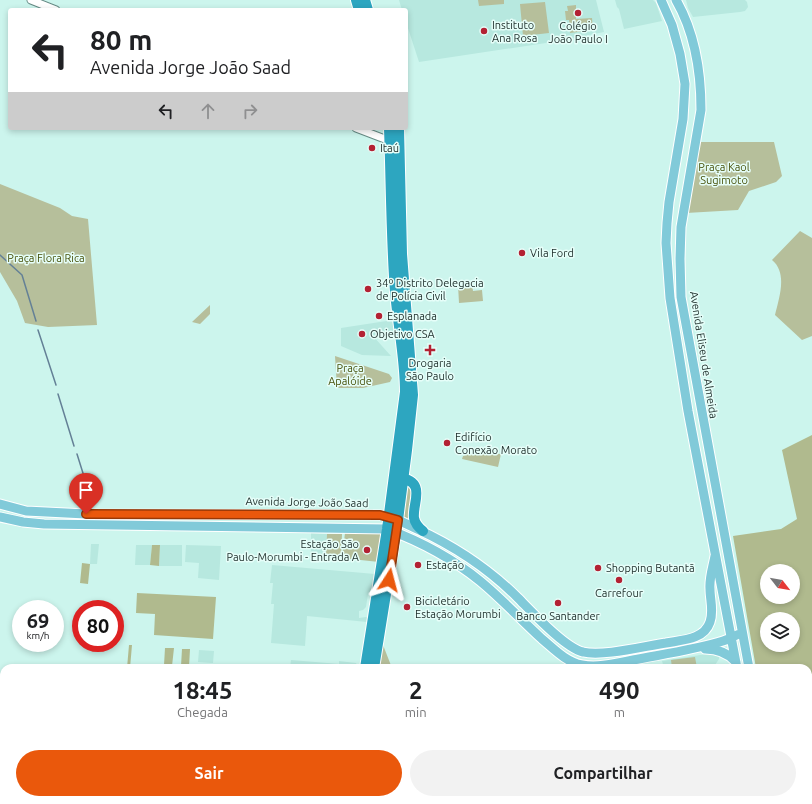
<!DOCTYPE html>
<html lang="pt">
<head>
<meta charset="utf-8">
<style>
	body { margin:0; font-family:Ubuntu,sans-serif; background:#f2f2f2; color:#202124; height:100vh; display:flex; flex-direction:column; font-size:15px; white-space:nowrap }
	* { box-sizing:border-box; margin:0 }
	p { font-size:13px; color:#757577 }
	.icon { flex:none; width:22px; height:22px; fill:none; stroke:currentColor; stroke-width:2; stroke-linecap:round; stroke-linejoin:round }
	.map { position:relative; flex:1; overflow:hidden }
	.panel { position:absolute; left:0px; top:664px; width:812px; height:140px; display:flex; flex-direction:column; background:#fff; border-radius:12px 12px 0 0; box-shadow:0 2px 6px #0003 }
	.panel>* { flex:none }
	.top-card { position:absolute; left:8px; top:8px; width:400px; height:122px; border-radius:4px; box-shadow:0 2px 6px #0003; background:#fff; color:#202124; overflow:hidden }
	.needle { width:26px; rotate:121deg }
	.buttons { position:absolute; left:760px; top:564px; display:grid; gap:8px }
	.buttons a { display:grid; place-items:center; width:40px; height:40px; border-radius:50%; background:#fff; box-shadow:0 2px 6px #0003; font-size:20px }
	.speed { position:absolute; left:12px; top:600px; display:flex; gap:8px; font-size:20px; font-weight:700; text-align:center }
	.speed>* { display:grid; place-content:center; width:52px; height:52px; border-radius:50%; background:#fff; box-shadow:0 2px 6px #0003; line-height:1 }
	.speed small { font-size:10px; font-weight:400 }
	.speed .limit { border:6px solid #d22; background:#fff; color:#111 }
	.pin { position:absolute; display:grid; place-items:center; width:34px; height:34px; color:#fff; margin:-41px -17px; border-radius:50% 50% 50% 0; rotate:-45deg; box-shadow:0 0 4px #0007 }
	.pin .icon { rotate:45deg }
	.me { position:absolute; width:44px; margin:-22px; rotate:9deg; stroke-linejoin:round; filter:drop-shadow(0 0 3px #0008) }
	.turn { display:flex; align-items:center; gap:14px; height:84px; padding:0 16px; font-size:18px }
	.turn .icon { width:52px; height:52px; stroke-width:2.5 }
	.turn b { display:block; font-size:28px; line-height:34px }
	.lanes { display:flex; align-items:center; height:38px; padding:0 16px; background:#0003; justify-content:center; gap:20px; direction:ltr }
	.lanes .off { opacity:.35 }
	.eta { display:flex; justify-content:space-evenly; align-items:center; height:68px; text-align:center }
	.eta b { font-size:24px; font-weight:700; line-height:28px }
	.cta { display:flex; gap:8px; margin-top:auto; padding:8px 16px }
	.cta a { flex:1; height:46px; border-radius:24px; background:#ea580c; color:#fff; font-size:16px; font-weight:700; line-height:46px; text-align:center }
	.cta a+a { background:#f2f2f2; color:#202124 }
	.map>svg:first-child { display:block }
	.built { fill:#b7e8df }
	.green { fill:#b6bf9b }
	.forest { fill:#b0ba8e; fill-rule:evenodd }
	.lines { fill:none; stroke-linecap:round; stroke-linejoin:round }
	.stream { stroke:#648096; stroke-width:1.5 }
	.minor-casing { stroke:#668b85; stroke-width:9 }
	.major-casing { stroke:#fff; stroke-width:11 }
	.highway-casing { stroke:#fff; stroke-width:12 }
	.minor { stroke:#fff; stroke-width:7 }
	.major { stroke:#81cad9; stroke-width:9 }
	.highway { stroke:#2da6c0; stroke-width:10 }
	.route-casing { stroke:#983908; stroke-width:10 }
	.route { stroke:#ea580c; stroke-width:7 }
	.poi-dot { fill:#b32133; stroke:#e6fef9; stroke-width:1.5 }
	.labels { text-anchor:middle; stroke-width:3; stroke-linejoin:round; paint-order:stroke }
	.poi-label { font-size:11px; fill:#1d2d2a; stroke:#e6fef9; text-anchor:start }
	.park-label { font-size:11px; fill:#47510a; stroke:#e6fef9 }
	.street-label { font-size:11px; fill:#1d2d2a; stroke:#e6fef9 }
</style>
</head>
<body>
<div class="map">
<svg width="812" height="804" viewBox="0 0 812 804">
	<rect width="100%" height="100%" fill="#ccf5ed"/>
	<path class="built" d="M399,0h197l8,32 -45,9 -140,21 -13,-40v-12h-4z
		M615,0h38l3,3 6,18 -38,8 -5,-20 -2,-2z
		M686,0h59l2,2 1,5 -3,4 -5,1 -47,5 -5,-9z
		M393,320l1,12 -21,4 18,20 -29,-1 -21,-9v-18z
		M311,533l16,1 -1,22 -15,-1z
		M91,544h8l-2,20h-7z
		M136,545h16l-2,20h-15z
		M160,545h22v21h-23z
		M186,545l35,1 -2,34 -21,-2 1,-15 -14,-1z
		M272,565l103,9 -2,14 -5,6 -2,13 -3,3 -4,1v7l7,-1 2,1 -1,4 -60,-6 -2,30 -34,-3 3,-39h-3l2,-21h-3z
		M199,650l15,1 -1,12 -15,-1z
		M713,653l6,3v3l-6,9h-49l-2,-7z
		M291,660l48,4v-3l17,2 1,2v3h-67z
		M0,762h4v13h-1l-1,10h2v15h3h-7z
		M156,800h22v4h-22z
		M707,800h36l1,1v3h-37z
		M770,800h25l-1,4h-24z"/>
	<path class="green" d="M478,0h26v4l-25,2z
		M545,2l4,31 -26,3 -3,-32z
		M576,5v14l16,-1 1,12 -23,3 -1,-13h-3l-1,-9h3l-1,-5z
		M698,142h76l8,34 -6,6 -27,9 -11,19 -52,3z
		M0,184l60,24 12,8 16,3 9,106 -49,2 -23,-4 -8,-22 -17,-29z
		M800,231l12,7v98l-10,4 -27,-25c4,-17 13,-42 -3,-55z
		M472,284l1,7 9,-1 1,11 -24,2 -1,-18z
		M210,305v9l-10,10 -8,-2z
		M335,356l54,18 3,4 -2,4 -27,6h-26z
		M472,452l29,2 -3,13 -36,-8 1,-3z
		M406,486l8,4 -3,30 -10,-5z
		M345,533l36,1 -2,28 -37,-4z
		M327,534h15l-1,22 -15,-2z
		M383,645l9,23h-13z
		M695,657l2,11h-25l-1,-8z"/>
	<path class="forest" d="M812,435v239h-4v-6h-52l-23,-132 48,-7 16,-10 -15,-69zM767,571h26v26h-26zM767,619h26v26h-26z
		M152,545h8l-1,21 -9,-1z
		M82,563l8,1 -2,20 -8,-1z
		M137,593l79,4 -3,42 -59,-4 1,-21 -19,-1z
		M129,645h3l-2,23h-3z
		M165,648h9l-2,18 -8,-1z
		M182,649h8l-1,18 -8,-1z"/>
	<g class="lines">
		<path class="stream" d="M0,255l22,20 14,46
			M38,330l18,55
			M58,394l16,52
			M77,454l15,48"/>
		<defs>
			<path id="minor" d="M31,0l25,10
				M356,128l34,13h4"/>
			<path id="major" d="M661,0l11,25 8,29 5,30 -2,35 -14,83 -2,21 -1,20 4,55 18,113 49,257
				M676,0c19,33 25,73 25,110l-20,117 -1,32 1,38 68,371
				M0,504l26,7 60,3 294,1c13,2 25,8 37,14 37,17 72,40 101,69 14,14 47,50 65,54 19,5 62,-6 83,-9 16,-3 38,-3 44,-21 4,-11 0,-22 0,-33 -1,-11 3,-22 5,-33
				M0,517l23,5 21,2 343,5c32,12 66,30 93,52 22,18 41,39 62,58 12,10 24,23 40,26 17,3 35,-2 51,-5 31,-6 60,-10 90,-19 7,-2 12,-6 19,-8
				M705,649c12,0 22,3 31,13
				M749,804v-4
				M762,804v-4"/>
			<path id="highway" d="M356,0l3,10
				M365,0l3,10
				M398,477c30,5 14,25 16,41 1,5 5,10 9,13
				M365,668l22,-139 18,-137c0,-33 -7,-66 -10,-100 -4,-54 -4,-109 -6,-164
				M374,668l24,-148 9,-70 6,-55 -11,-141 -3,-126
				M344,804l1,-4
				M354,804l1,-4"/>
		</defs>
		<use href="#minor" class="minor-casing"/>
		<use href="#major" class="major-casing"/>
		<use href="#highway" class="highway-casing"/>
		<use href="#minor" class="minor"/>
		<use href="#major" class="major"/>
		<use href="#highway" class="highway"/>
	</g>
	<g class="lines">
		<defs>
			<path id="route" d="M86,514l294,1 18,5 -9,60"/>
		</defs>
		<use href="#route" class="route-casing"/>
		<use href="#route" class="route"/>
	</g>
	<g class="poi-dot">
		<circle cx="578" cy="13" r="4"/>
		<circle cx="484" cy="31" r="4"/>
		<circle cx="372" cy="148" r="4"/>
		<circle cx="522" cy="253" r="4"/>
		<circle cx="368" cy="289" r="4"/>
		<circle cx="379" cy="316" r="4"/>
		<circle cx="362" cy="334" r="4"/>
		<path d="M428 344h4v4h4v4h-4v4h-4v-4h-4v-4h4z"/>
		<circle cx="447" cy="443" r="4"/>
		<circle cx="367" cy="550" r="4"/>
		<circle cx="418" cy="565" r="4"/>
		<circle cx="598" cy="568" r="4"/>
		<circle cx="619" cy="580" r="4"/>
		<circle cx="558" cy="603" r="4"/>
		<circle cx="407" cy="607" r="4"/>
	</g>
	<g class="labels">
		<g class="poi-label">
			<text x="492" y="29">Instituto<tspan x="492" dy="13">Ana Rosa</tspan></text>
			<text x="578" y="30" text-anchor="middle">Colégio<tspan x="578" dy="13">João Paulo I</tspan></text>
			<text x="380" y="152">Itaú</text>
			<text x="530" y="257">Vila Ford</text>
			<text x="376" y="287">34º Distrito Delegacia<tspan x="376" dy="13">de Polícia Civil</tspan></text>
			<text x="387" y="320">Esplanada</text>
			<text x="370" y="338">Objetivo CSA</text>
			<text x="430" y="367" text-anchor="middle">Drogaria<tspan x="430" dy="13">São Paulo</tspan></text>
			<text x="455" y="441">Edifício<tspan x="455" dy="13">Conexão Morato</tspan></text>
			<text x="359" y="548" text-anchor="end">Estação São<tspan x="359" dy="13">Paulo-Morumbi - Entrada A</tspan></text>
			<text x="426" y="569">Estação</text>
			<text x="606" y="572">Shopping Butantã</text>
			<text x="619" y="597" text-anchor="middle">Carrefour</text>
			<text x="415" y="605">Bicicletário<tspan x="415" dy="13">Estação Morumbi</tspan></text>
			<text x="558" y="620" text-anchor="middle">Banco Santander</text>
		</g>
		<g class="park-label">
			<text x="724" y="171">Praça Kaol<tspan x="724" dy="13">Sugimoto</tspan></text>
			<text x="46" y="262">Praça Flora Rica</text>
			<text x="350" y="372">Praça<tspan x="350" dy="13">Apalóide</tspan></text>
		</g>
		<g class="street-label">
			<text transform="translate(704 355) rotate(81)" y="4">Avenida Eliseu de Almeida</text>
			<text transform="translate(307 502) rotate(1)" y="4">Avenida Jorge João Saad</text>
		</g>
	</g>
</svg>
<div class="buttons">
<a><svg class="needle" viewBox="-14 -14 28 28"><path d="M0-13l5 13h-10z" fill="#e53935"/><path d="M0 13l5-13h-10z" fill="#757577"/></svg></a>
<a><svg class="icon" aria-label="layers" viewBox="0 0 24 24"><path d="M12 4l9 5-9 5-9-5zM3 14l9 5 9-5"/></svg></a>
</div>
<div class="speed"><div>69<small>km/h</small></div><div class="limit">80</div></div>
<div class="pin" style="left:86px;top:514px;background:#d93025"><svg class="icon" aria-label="arrive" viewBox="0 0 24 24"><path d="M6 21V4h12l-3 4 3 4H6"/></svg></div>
<svg class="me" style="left:389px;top:580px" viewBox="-20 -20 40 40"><path d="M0-17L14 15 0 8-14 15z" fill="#ea580c" stroke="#fff" stroke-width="4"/></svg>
<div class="top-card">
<div class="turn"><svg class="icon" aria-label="left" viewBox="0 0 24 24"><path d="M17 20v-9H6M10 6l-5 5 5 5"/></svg><div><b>80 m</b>Avenida Jorge João Saad</div></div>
<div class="lanes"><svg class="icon" aria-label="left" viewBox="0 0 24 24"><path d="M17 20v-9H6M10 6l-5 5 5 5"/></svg><svg class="icon off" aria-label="ahead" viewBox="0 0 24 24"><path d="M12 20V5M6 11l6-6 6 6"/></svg><svg class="icon off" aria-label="right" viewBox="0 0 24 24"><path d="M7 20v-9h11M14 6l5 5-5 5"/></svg></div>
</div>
<section class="panel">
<div class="eta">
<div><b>18:45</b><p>Chegada</p></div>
<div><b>2</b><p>min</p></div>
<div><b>490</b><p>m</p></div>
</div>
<div class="cta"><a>Sair</a><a>Compartilhar</a></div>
</section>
</div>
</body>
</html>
